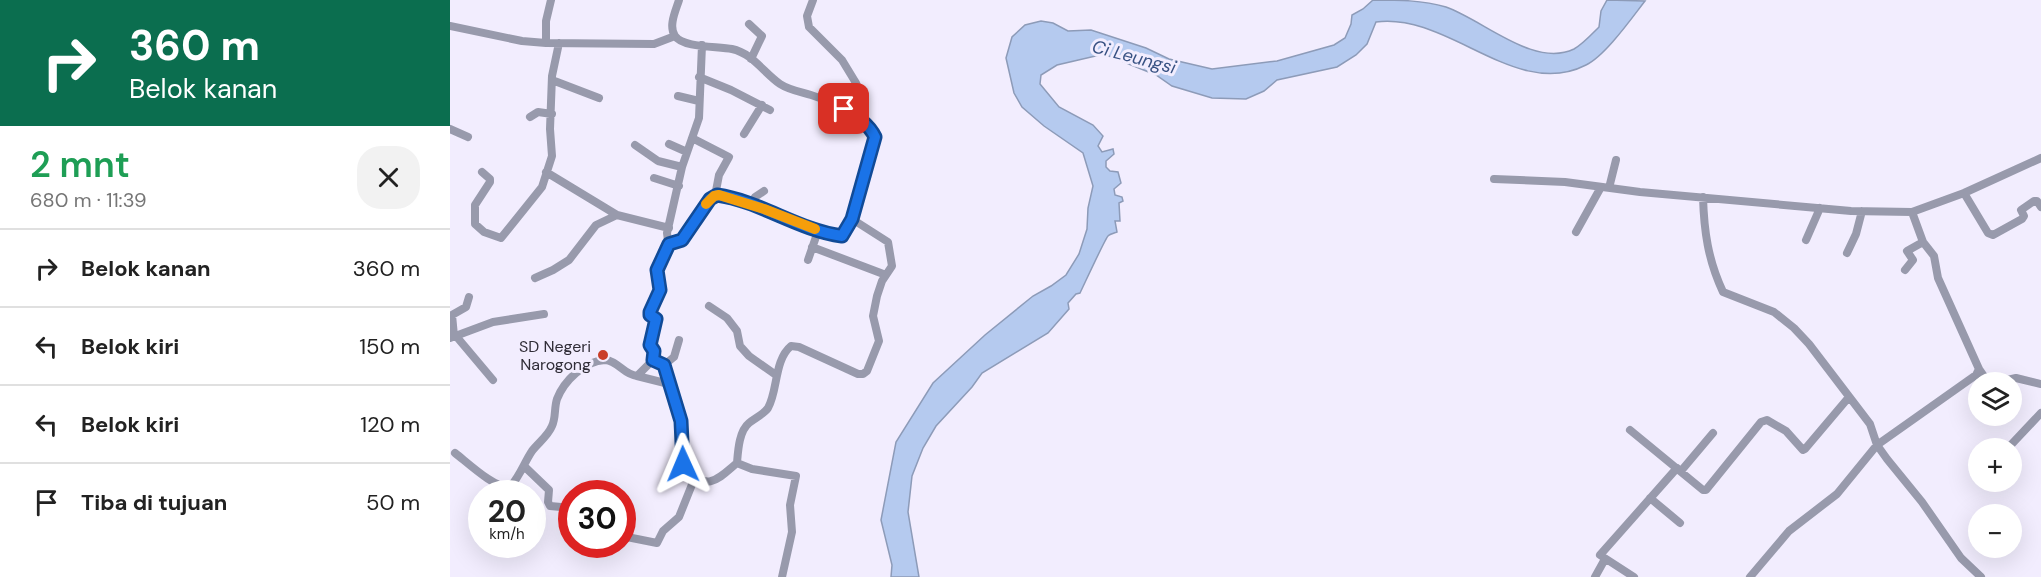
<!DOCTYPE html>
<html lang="id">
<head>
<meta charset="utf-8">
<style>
	body { margin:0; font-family:"DM Sans",sans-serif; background:#f2f2f2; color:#222; height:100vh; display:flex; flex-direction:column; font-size:22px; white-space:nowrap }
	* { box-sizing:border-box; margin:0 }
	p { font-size:20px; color:#767676 }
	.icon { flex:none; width:33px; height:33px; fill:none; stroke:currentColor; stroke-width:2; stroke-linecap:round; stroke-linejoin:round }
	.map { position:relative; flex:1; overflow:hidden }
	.side { display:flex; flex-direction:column; background:#fff; width:450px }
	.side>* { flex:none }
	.top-card { background:#0b6e4f; color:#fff; overflow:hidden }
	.fabs { position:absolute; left:1518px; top:372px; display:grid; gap:12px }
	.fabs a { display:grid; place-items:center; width:54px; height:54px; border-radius:50%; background:#fff; box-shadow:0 6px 24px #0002; font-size:30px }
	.speed { position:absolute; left:18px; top:480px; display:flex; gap:12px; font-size:30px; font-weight:700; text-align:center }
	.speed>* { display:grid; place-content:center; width:78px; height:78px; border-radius:50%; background:#fff; box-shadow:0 6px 24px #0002; line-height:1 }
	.speed small { font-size:15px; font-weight:400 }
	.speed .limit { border:9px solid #d22; background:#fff; color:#111 }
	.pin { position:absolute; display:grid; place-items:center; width:51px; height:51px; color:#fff; margin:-26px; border-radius:12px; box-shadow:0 3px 9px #0006 }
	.me { position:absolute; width:66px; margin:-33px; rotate:359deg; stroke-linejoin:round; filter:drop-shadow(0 0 4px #0008) }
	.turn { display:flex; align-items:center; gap:21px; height:126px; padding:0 30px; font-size:27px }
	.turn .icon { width:78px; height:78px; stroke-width:2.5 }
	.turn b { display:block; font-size:42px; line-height:51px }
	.round { display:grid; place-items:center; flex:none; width:63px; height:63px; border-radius:24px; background:#f2f2f2 }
	.overview { display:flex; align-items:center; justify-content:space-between; height:102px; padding:0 30px }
	h1 { font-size:36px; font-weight:600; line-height:45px; color:#1e9e55 }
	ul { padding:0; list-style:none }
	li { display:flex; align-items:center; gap:18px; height:78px; padding:0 30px; border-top:2px solid #e0e0e0 }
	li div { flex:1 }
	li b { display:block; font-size:22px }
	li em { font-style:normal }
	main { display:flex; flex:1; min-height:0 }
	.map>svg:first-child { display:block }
	.water { fill:#b5caef; stroke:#8d9bb8; stroke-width:1.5 }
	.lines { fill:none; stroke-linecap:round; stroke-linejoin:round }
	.minor { stroke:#989aac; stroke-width:8 }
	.route-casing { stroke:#114b97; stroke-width:15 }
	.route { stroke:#1a73e8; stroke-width:10 }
	.slow { stroke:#f59e0b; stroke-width:10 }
	.poi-dot { fill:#ca3e28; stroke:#f2edfe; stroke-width:2 }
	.labels { text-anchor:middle; stroke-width:6; stroke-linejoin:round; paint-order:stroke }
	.poi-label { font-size:16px; fill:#302d37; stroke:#f2edfe; text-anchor:end }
	.water-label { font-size:18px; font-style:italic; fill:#385283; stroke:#f2edfe }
</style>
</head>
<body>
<main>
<section class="side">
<div class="top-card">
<div class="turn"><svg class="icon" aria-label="right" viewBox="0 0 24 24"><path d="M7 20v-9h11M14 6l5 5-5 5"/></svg><div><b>360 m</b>Belok kanan</div></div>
</div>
<div class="overview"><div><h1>2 mnt</h1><p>680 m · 11:39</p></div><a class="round"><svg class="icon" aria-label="close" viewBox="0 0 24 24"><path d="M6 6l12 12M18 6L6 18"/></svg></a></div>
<ul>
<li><svg class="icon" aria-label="right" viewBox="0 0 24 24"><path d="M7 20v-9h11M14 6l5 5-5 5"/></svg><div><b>Belok kanan</b></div><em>360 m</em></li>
<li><svg class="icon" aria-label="left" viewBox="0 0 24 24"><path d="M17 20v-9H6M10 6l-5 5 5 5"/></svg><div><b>Belok kiri</b></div><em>150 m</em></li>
<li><svg class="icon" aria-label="left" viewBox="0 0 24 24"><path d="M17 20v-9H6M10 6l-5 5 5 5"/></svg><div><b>Belok kiri</b></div><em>120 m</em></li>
<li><svg class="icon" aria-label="arrive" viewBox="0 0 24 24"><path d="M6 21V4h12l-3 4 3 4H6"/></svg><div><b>Tiba di tujuan</b></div><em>50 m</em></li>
</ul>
</section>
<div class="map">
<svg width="1591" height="577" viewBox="0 0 1591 577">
	<rect width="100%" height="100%" fill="#f2edfe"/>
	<path class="water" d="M923,0c25,0 49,0 73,7 39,14 88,61 128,42 9,-5 18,-15 25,-22l2,-16 6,-11 38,1c-14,18 -40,55 -59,64 -70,36 -138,-53 -210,-43l-9,22 -11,11 -19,12 -60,13 -13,11 -18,8 -34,-1 -40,-12 -16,-11 -52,-21 -47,11 -16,10 -1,9 19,23 34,18 10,11 -5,10 4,6 11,-3 1,5 -8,7v6l4,4 8,1 3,11 -7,6 1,6 7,2 1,4 -4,2 1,18h-5l2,11c-3,1 -7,2 -9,4 -3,3 -25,51 -28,57l-4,1 -8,9 1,6 -21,24 -66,40 -10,14 -36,39 -13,22 -11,28 -4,36 11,65h-28l1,-12 -11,-45 15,-78 37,-59 52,-48 48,-39 18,-10 15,-11 13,-21 8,-25 1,-21 5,-22 -10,-33 -39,-27 -22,-19 -8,-14 -8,-35 6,-21 13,-12 16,-4 12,2 15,8 23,-1 55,18 23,11 43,10 65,-8 57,-16 11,-7 6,-14 1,-9 11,-6z"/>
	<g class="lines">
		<path class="minor" d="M229,0c-3,10 -11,26 -4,36 8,12 43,10 57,13 20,4 32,24 48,35 9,6 21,8 31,11 22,7 53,19 64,42l-23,82 36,23 4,24 -10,15 -5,15 -4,20 6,25 -12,30 -4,3h-5l-59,-27 -8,-1c-17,14 -13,45 -23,62 -4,6 -13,10 -19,15 -10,8 -11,28 -12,40l15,6 44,7 -6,29 2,27 -10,45
			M363,0l-6,16 2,11 33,33 14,23 5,12 -7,19
			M299,24l13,12 -11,23
			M0,26l72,15 24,2 108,1 21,-8
			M96,43v-22l5,-21
			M249,77l32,13 39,20
			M102,80l47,18
			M228,96l21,5
			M80,117l8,-5 14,2
			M382,120l10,3 10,-10
			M0,129l18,8
			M294,134l18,-29
			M242,138l37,19 -10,18 -4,21
			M219,144l18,8
			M185,145l23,16 24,6
			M32,172l8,7v3l-15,23v19l9,8 17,6 41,-51 10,-31 -2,-27 2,-53 7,-33
			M96,172l71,43
			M204,178l25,8
			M1044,179l71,3 75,10 211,19 61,1 52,-19 77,-35
			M1159,188l7,-28
			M1514,193l24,40 5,2 29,-16 2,-3 -3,-6 13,-9h3l4,6
			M1253,197c1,34 5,63 20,95l51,20 20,16 15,16 61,80 7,21 10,14 35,43 39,56 20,19
			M300,205l5,-8 9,-6
			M1126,232l25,-45
			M1356,240l14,-32
			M219,244l13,-4 28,-41 7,-4c24,4 113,45 127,39l8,-15
			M362,247l74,28
			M1397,253l9,-19 6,-23
			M358,260l10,-29
			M1455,270l8,-10 -6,-9 16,-9
			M85,278l18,-8 16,-10 27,-35 21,-10 52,13
			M259,306l18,12 10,13 3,15 9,10 27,19
			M4,336l-2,-21 14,-8 3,-10
			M6,336l37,44
			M0,338l43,-16 51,-8
			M203,360l1,-9 -4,-6 6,-26 -6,-4v-3l10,-22 -3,-20 12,-22 -2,-15 15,-66 17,-49 3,-73
			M214,365l10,-8 5,-17
			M1529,369l9,13
			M187,376l32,8
			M1549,382l17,-4 25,6
			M1180,430l73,60h3l55,-68 6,-2 19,11 17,19 2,-1 44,-52
			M1558,448l33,-35
			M5,453c13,10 40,36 55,34 10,-11 14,-24 22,-36 6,-8 16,-15 20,-25 4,-8 2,-18 5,-27 7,-18 27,-38 48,-39 12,0 19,15 32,16l16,-16 11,5 17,56 4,49c24,21 32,10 52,-7
			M74,466l25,24 -1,12 2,4 22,2
			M1231,471l32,-38
			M1200,498l30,25
			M172,536l35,7 6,-12 16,-14 16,-40
			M1145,577l10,-18
			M1184,577l-34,-22 77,-87
			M1300,577l39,-46 48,-37 40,-49 99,-70 3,-6 -41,-91 -4,-22 -11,-14 -11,-30"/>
	</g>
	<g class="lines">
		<defs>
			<path id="route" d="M233,464l-2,-43 -17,-56 -11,-5 1,-9 -4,-6 6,-26 -6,-4v-3l10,-22 -3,-20 12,-26 13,-4 28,-41 7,-4c43,6 81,35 125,41l10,-17 23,-82c-6,-13 -19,-21 -31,-28"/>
		</defs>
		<use href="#route" class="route-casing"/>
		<use href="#route" class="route"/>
		<path class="slow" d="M256,204l8,-8 5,-1 45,14 51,20"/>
	</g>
	<circle class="poi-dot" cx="153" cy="355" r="6"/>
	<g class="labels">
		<g class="poi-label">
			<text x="141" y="352">SD Negeri<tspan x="141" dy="18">Narogong</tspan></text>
		</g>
		<g class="water-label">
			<text transform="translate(684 57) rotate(15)" y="6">Ci Leungsi</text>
		</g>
	</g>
</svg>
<div class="fabs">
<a><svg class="icon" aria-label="layers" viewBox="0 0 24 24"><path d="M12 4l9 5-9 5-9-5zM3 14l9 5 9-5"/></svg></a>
<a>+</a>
<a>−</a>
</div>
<div class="speed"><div>20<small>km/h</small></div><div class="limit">30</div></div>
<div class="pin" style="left:394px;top:109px;background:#d93025"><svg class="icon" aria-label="arrive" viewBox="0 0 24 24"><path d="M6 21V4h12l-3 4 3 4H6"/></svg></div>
<svg class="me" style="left:233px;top:464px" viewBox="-20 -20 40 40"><path d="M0-17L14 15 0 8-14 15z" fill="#1a73e8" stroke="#fff" stroke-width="4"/></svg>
</div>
</main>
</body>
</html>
